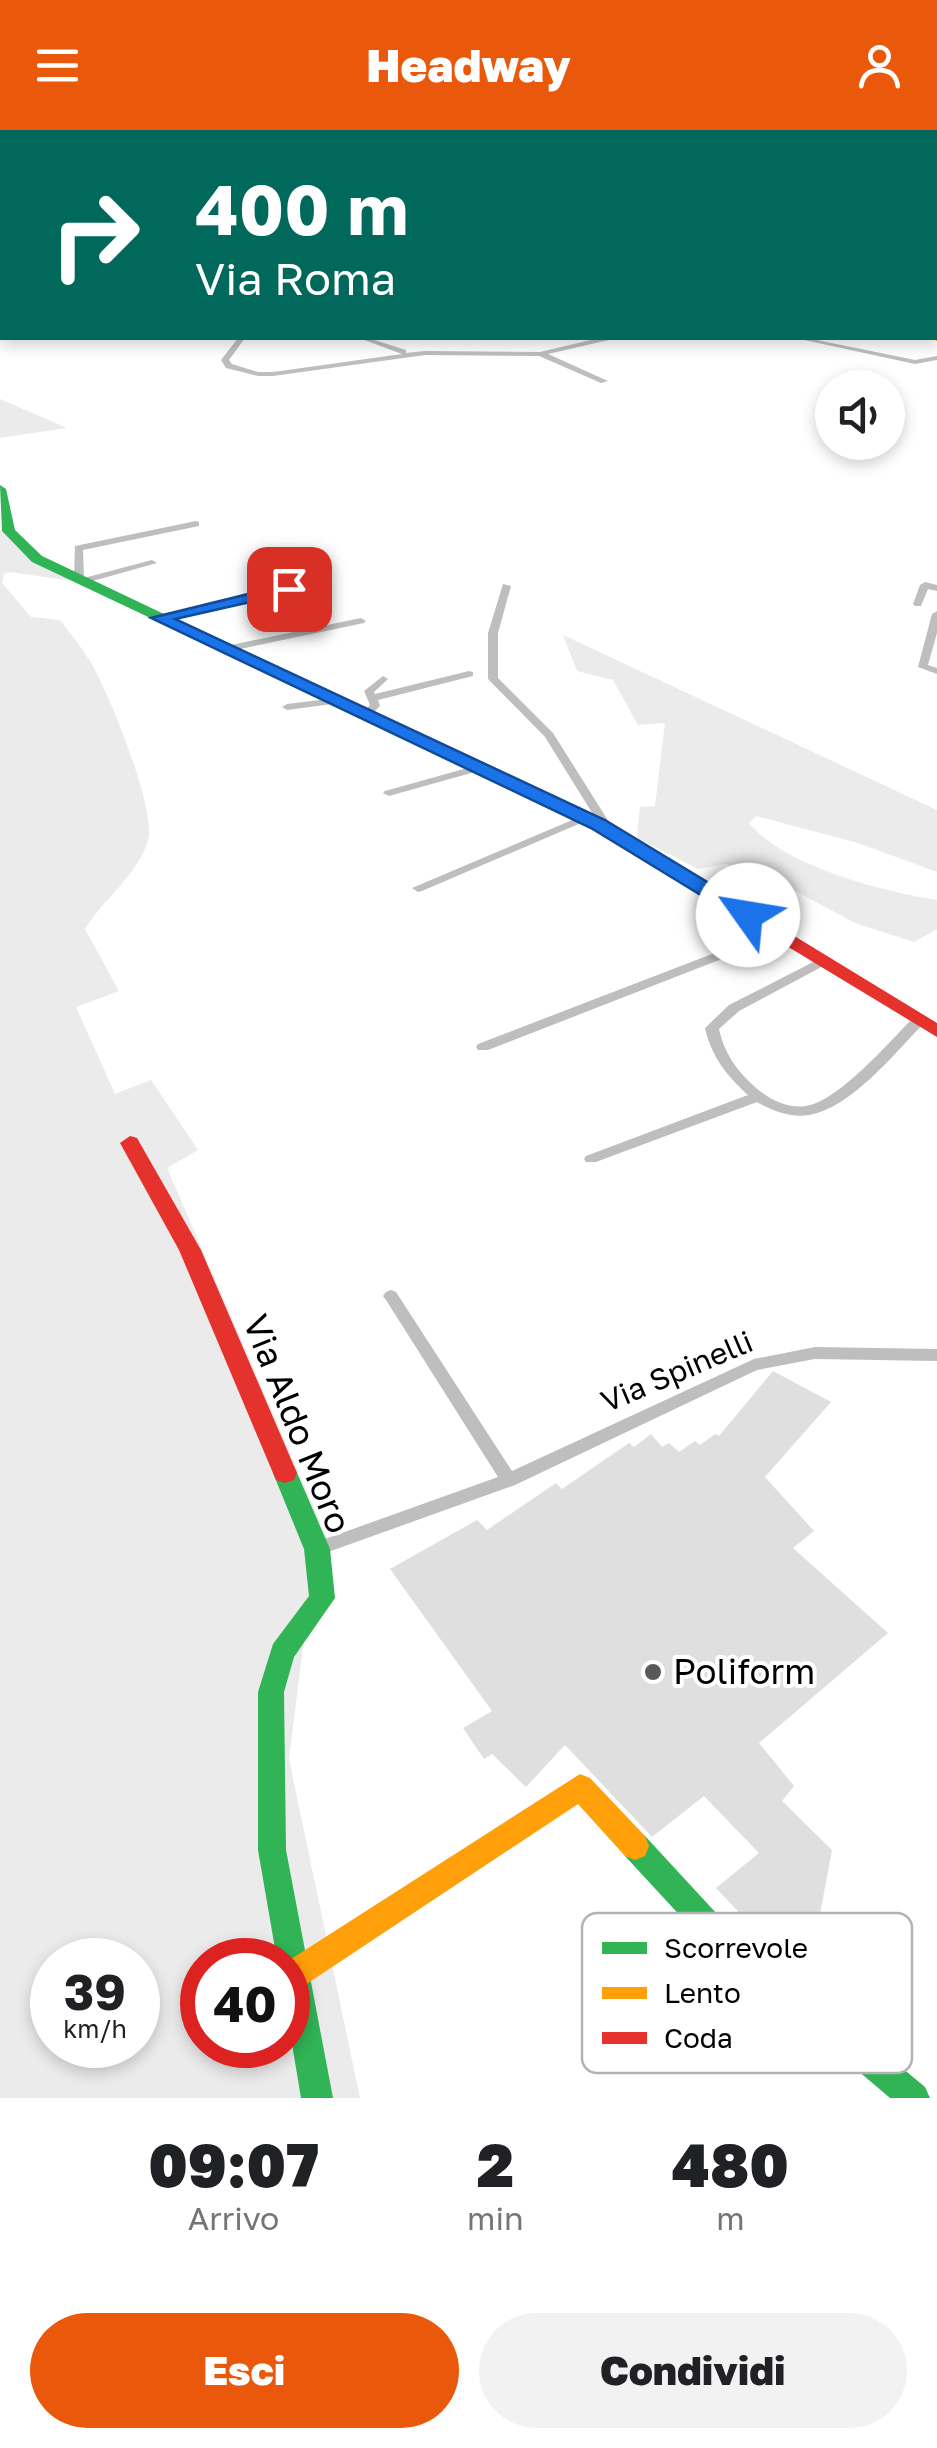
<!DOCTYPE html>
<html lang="it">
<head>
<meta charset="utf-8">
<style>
	body { margin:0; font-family:"Golos Text",sans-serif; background:#f2f2f2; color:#202124; height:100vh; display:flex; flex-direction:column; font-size:38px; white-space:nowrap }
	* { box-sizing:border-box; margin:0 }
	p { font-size:32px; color:#757577 }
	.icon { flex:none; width:55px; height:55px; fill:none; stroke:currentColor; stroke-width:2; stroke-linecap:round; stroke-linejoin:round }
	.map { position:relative; height:1968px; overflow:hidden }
	.details { display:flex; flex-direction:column; background:#fff; flex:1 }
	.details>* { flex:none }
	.guide { position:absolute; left:0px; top:0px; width:938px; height:210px; box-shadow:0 5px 15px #0003; background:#00695c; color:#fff; overflow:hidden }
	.tools { position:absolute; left:815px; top:240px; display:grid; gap:20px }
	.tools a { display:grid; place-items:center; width:90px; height:90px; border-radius:50%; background:#fff; box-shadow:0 5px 15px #0003; font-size:50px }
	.speed { position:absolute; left:30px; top:1808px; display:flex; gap:20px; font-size:50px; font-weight:700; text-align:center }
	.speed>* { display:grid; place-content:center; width:130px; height:130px; border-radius:50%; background:#fff; box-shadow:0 5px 15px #0003; line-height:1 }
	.speed small { font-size:25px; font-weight:400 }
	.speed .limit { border:15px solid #d22; background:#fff; color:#111 }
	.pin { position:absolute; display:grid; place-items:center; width:85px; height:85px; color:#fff; margin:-42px; border-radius:20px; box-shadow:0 5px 15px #0006 }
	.me { position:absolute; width:110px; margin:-55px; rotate:302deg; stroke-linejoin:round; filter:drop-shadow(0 0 8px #0008) }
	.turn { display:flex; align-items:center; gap:35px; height:210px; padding:0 30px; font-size:45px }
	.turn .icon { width:130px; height:130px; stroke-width:2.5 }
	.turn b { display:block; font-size:70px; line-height:85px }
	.eta { display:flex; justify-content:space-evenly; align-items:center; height:170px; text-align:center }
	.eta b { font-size:60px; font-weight:800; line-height:70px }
	.primary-button { display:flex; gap:20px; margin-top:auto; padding:20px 30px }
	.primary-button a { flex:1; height:115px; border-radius:60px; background:#ea580c; color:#fff; font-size:40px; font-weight:800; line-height:115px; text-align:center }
	.primary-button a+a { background:#f2f2f2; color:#202124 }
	header { display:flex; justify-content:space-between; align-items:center; height:130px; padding:0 30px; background:#ea580c; color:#fff; font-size:45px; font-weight:800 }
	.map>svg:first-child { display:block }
	.green { fill:#ebebeb; fill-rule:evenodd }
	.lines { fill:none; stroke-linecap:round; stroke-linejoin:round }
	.stream { stroke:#bebebe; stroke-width:2.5 }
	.building { fill:#dfdfdf }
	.street { fill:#bebebe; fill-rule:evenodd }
	.fast { fill:#30b455; fill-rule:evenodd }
	.slow { fill:#ff9f0a; fill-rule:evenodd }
	.jam { fill:#e5322d; fill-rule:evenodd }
	.route { fill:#1a73e8; stroke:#114b97; stroke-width:2.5 }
	.poi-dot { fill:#595959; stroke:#fff; stroke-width:4 }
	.labels { text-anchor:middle; stroke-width:8; stroke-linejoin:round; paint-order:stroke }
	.street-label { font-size:30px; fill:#000; stroke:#fff }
	.near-street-label { font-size:35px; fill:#000; stroke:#fff }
	.near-poi-label { font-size:35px; fill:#000; stroke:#fff; text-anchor:start }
	.key { fill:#fff; stroke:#b2b2b2; stroke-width:2.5 }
	.key-label { font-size:28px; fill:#000 }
</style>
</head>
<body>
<header><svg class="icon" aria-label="menu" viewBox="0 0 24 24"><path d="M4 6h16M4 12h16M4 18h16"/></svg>Headway<svg class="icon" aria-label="person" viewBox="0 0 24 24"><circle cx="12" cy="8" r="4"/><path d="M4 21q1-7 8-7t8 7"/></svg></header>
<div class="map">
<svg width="937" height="1968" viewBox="0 0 937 1968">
	<rect width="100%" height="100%" fill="#fff"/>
	<path class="green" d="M0,269l67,29 -67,10z
		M0,399l32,32 40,20 -62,-9 -6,2 -2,9 29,34 29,3c9,12 20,25 28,38 19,29 69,152 60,183 -11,34 -45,59 -63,88l34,62 -43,16 39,87 36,-14 47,70 -31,18 162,375 -23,80 -17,136 71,339h-360zM52,1830h86v85h-86zM202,1830h86v85h-86z
		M563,505l374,175v62l-79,-29 -102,-27 -7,7c36,44 133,68 188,77v29l-23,13 -59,-19 -89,-48 -39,-11 -29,5 -61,-31 3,-31 15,-1 10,-83 -27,2 -25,-45 -36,-9z"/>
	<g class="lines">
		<path class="stream" d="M288,0l7,2"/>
	</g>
	<path class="building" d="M773,1241l58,31 -66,75 49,54 -21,17 95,85 -129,110 35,43 -12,15 50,49 -25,134 -91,-96 43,-35 -55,-57 -52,41 -87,-92 -39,42 -34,-33 -8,5 -21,-31 29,-17 -102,-142 87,-49 10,10 69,-47 6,6 67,-46 5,4 17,-13 11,13 7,-4 10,9 16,-11 5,4 15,-11 4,2z"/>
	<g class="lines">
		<path class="street" d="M0,3h2v4h-2z
			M0,116h2v4h-2z
			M238,208h7l-16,22 3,4 26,8h15l129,-18 -43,-16h9l38,12v3l19,-2 115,1 59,-14h10v2l-61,14 60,27 -7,2 -62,-27 -114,-1 -152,21h-15l-32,-8 -5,-8z
			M795,208h12l108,22 22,-4v4l-22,4z
			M196,391l3,1v4l-116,24 1,28 68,-18 5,3 -75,21 -8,-5 1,-33z
			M318,449l3,1v4l-162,37 -5,-3 5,-3z
			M925,452l12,3v6l-9,-2 -7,17h-6l-2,-2 7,-19z
			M503,454l8,2 -13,47v45l55,55 61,97 -2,2h-8l-59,-95 -57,-58v-46z
			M937,481v22l-9,32 9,3v6l-19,-7 14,-53z
			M361,488l5,3 -2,2 -138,29 -5,-3 5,-3z
			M469,541l4,1v4l-95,24 2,6 -11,11h-8l-1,-2 10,-10 -6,-14 19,-15 5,3 -14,13 1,2z
			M336,568l5,3 -1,2 -53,7 -5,-3 5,-3z
			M478,635l5,3 -1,2 -93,26 -6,-3 2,-2z
			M584,685l4,1v4l-166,71 -4,1 -6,-4z
			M777,799l4,1 2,3 -2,3 -293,114h-10l-2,-3 2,-3z
			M823,827l6,4 -2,3 -88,47 -20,18c5,24 18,42 37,59 13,11 32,21 50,18 33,-5 84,-65 108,-89h10l1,3 -1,3c-29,30 -73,85 -115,92 -18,3 -37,-4 -52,-13l-161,60h-10l-2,-3 2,-3 162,-61c-21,-19 -37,-39 -43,-67l24,-23z
			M391,1160l5,2 116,179 242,-112 61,-12 122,2v12l-122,-2 -58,11 -242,115 -198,71 -6,-2 -3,-5 3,-5 187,-67 -112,-177 -3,-4 3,-4z"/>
		<path class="fast" d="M0,89h2v6h-2z
			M0,355l6,4 9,41 27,26 530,252 -8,5 -6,-2 -526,-249 -30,-31z
			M285,1333l9,3 36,83 5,49 -41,59 -10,35 2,158 47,248h-32l-13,-78v-60h-11l-19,-110v-158l15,-48 36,-48 -5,-47 -31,-76 3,-7z
			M635,1702l10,4 72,78 208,173 5,11h-40l-193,-164 -72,-78 -4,-10 4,-10z"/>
		<path class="slow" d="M935,204h2v7l-7,-3h5z
			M580,1644l10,4 55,58 4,10 -4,10 -10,4 -10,-4 -47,-52 -273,181 -11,4 -6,-3v-25z"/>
		<path class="jam" d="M564,673l40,17 333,203v14l-345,-209 -34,-17v-6z
			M130,1006l7,2 64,112 96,223 -3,7 -9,3 -9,-3 -3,-7 -94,-223 -59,-107z"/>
	</g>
	<path class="route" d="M289,454l6,1v7l-120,27 430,201 150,91v8h-15l-149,-91 -440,-210z"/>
	<circle class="poi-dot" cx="653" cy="1542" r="10"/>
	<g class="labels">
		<g class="street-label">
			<text transform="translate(677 1242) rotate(-23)" y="10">Via Spinelli</text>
		</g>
		<g class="near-street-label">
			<text transform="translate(297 1294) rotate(68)" y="12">Via Aldo Moro</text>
		</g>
		<g class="near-poi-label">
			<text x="673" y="1554">Poliform</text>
		</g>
	</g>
	<rect x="582" y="1783" width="330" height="160" rx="15" class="key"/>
	<rect x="602" y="1812" width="45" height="12" fill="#30b455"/>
	<rect x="602" y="1857" width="45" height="12" fill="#ff9f0a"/>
	<rect x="602" y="1902" width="45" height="12" fill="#e5322d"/>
	<g class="key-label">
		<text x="664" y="1828">Scorrevole</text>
		<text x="664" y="1873">Lento</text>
		<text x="664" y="1918">Coda</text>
	</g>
</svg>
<div class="tools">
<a><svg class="icon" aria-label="sound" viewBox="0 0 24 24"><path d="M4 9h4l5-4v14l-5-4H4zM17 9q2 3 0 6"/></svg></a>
</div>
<div class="speed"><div>39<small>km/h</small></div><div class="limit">40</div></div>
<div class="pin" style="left:289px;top:459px;background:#d93025"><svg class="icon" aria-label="arrive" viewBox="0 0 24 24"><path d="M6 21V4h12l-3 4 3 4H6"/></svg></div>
<svg class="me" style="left:748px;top:785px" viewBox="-20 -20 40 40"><circle r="19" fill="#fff"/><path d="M0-13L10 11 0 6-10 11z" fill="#1a73e8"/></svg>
<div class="guide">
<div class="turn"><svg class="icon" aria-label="right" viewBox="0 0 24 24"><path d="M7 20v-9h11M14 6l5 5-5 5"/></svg><div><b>400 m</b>Via Roma</div></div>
</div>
</div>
<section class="details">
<div class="eta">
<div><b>09:07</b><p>Arrivo</p></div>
<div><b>2</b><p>min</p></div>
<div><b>480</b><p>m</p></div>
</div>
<div class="primary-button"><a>Esci</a><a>Condividi</a></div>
</section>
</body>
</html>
